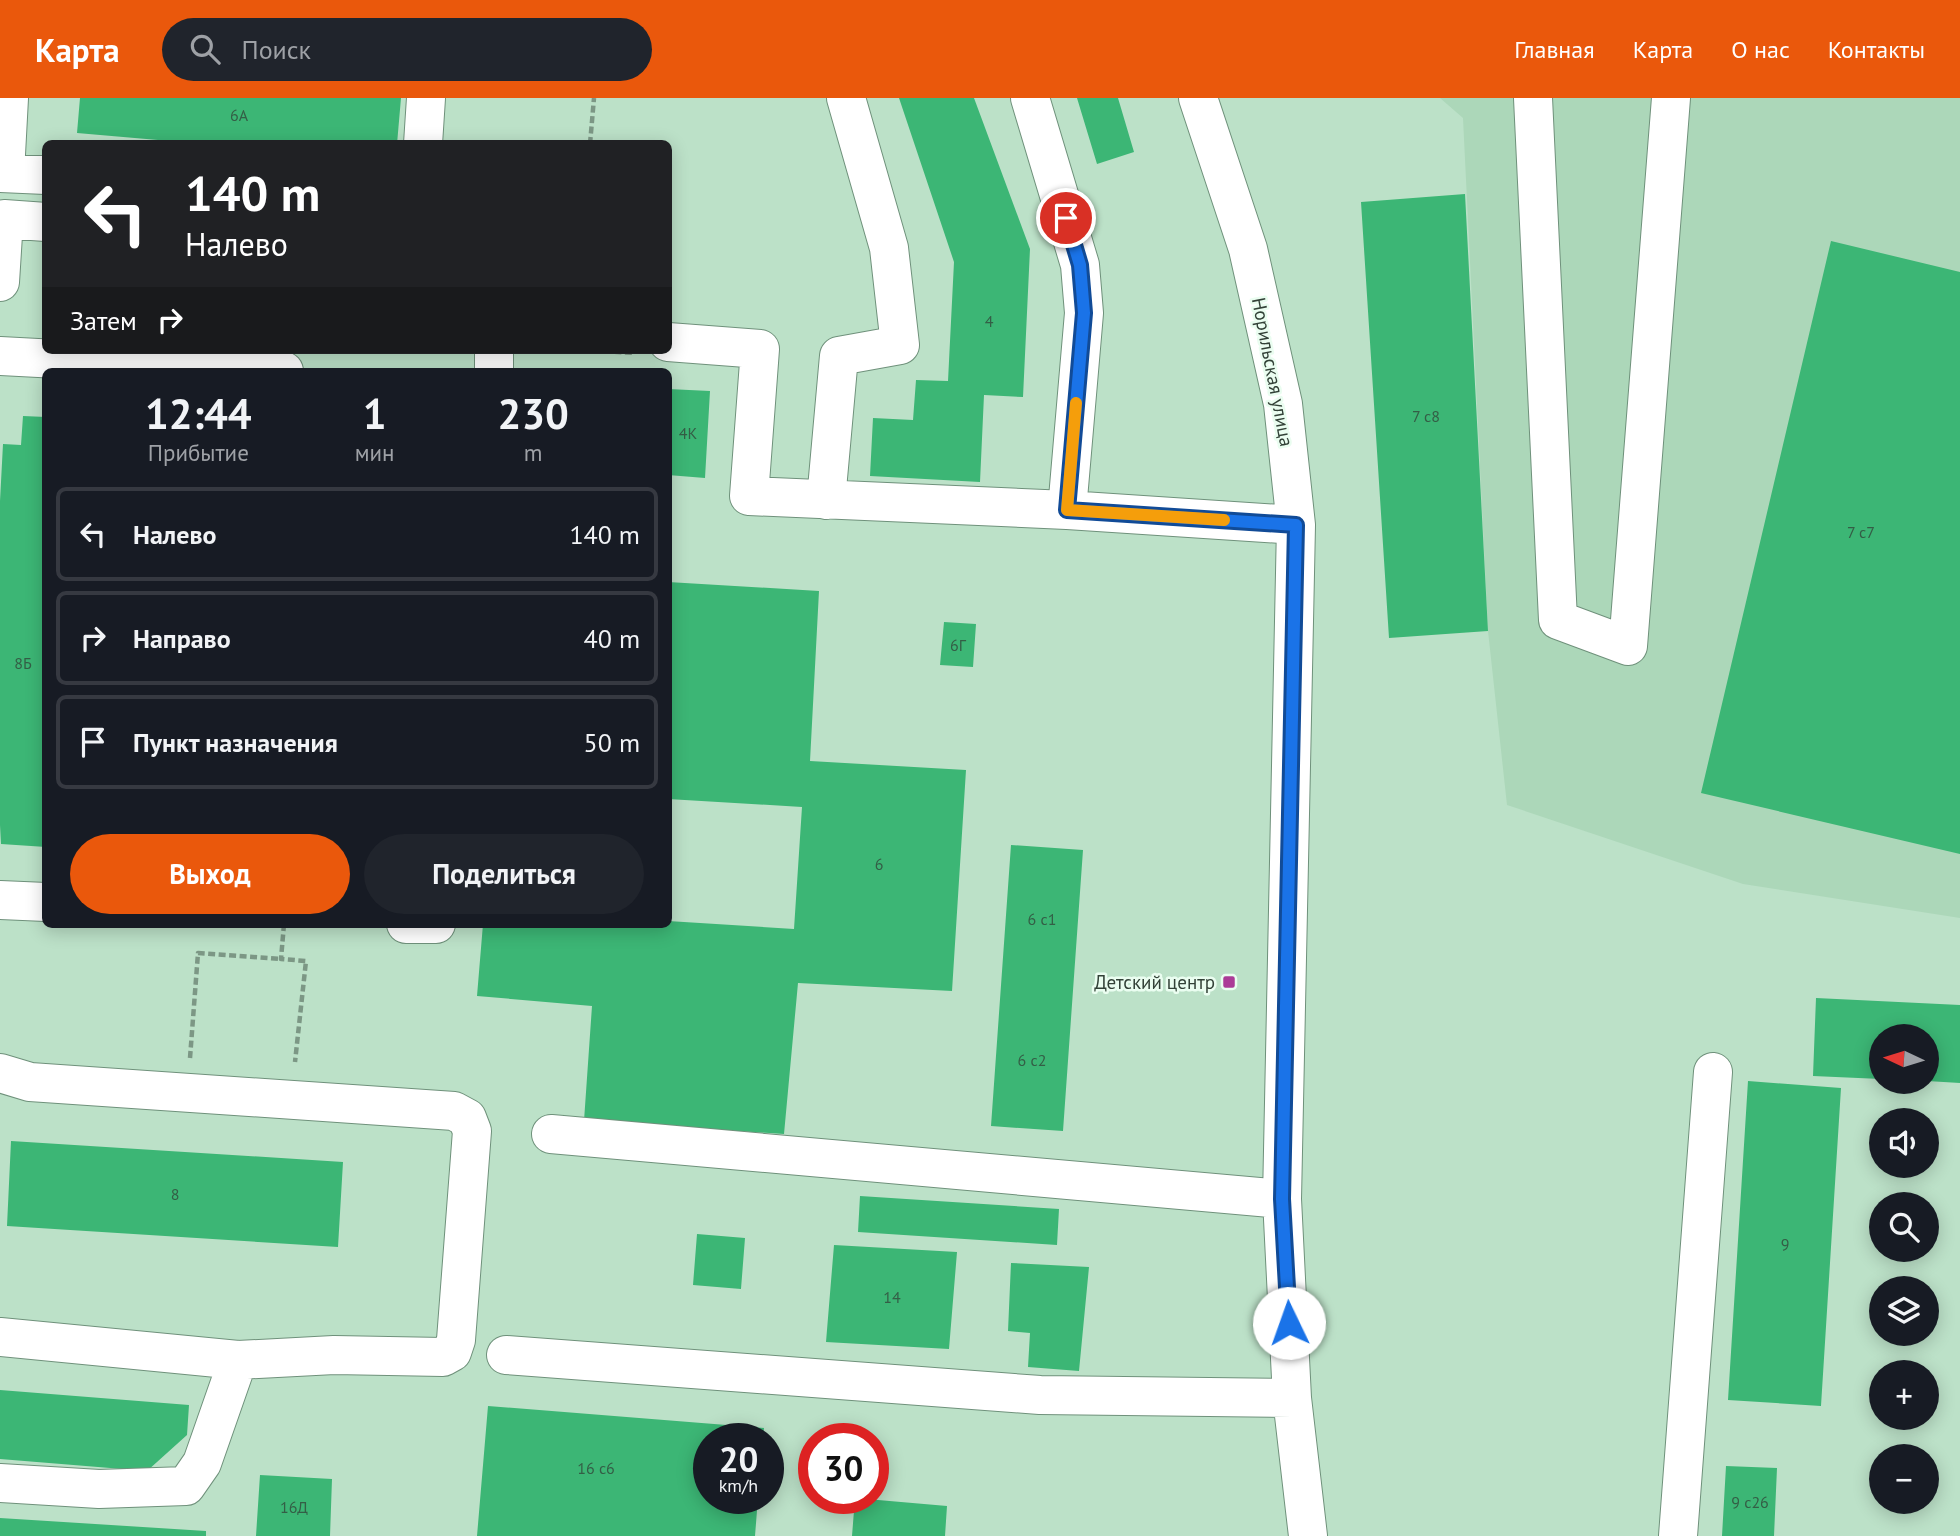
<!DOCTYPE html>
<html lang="ru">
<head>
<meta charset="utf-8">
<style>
	body { margin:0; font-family:"PT Sans",sans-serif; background:#20242c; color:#f1f3f6; height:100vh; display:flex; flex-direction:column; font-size:26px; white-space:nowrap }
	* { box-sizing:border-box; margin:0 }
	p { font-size:23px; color:#9ea1a6 }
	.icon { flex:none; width:38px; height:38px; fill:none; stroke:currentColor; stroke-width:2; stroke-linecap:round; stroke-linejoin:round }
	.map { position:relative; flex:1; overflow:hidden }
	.panel { position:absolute; left:42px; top:270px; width:630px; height:560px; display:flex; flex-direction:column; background:#171b24; border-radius:10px; box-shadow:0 4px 18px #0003 }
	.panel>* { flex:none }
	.top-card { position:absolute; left:42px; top:42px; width:630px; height:214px; border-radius:10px; box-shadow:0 4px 18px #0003; background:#202124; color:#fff; overflow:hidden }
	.needle { width:46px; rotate:274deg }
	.buttons { position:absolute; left:1869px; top:926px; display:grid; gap:14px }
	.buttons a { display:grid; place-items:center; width:70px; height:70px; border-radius:50%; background:#171b24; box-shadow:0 4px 18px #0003; font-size:35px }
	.speed { position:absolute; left:693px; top:1325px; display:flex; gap:14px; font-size:35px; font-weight:700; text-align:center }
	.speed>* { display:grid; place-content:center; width:91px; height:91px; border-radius:50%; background:#171b24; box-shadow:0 4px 18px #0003; line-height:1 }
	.speed small { font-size:18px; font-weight:400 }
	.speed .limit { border:10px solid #d22; background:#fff; color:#111 }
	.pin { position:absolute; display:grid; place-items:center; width:60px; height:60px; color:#fff; margin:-30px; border:4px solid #fff; border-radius:50%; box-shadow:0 2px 7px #0007 }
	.me { position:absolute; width:77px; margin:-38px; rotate:357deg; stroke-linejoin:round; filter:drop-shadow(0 0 5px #0008) }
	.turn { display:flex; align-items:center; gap:24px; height:147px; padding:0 28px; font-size:32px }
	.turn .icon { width:91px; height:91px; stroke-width:2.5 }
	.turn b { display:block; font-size:49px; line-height:60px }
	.then { display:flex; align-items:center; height:66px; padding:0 28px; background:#0003; gap:14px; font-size:26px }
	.eta { display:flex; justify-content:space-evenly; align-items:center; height:119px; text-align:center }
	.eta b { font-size:42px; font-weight:600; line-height:49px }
	.primary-button { display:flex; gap:14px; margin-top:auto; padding:14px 28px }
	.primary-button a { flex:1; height:80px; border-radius:42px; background:#ea580c; color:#fff; font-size:28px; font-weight:600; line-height:80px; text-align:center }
	.primary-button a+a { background:#20242c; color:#f1f3f6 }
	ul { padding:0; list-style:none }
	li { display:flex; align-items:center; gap:21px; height:94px; margin:0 14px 10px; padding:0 14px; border:4px solid #363941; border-radius:10px }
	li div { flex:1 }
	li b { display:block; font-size:26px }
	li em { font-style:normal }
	header { display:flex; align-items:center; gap:42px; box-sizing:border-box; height:98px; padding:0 35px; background:#ea580c; color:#fff }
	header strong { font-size:33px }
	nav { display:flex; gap:38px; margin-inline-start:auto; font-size:24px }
	.search { width:490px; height:63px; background:#20242c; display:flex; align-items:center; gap:18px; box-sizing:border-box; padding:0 24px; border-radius:38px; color:#9ea1a6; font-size:26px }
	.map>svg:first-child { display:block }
	.built { fill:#acd7b9 }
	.building { fill:#3cb675 }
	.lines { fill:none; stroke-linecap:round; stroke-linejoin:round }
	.minor-casing { stroke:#6f917b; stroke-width:40 }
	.path { stroke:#7c9785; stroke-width:4.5; stroke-dasharray:7 3.5; stroke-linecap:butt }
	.minor { stroke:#fff; stroke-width:38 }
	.route-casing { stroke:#114b97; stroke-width:18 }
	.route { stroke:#1a73e8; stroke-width:12 }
	.slow { stroke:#f59e0b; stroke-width:12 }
	.poi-dot { fill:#ab3b97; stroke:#eafdf0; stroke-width:2.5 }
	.labels { text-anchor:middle; stroke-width:5; stroke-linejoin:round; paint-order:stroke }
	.number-label { font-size:16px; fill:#345e46 }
	.street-label { font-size:19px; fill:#324137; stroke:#eafdf0 }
	.poi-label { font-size:19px; fill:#324137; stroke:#eafdf0; text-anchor:end }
</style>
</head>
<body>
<header>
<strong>Карта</strong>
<div class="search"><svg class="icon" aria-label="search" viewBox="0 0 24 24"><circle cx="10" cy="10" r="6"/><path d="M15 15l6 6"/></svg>Поиск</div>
<nav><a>Главная</a><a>Карта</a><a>О нас</a><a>Контакты</a></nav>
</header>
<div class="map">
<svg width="1960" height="1438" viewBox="0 0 1960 1438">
	<rect width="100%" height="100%" fill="#bce1c8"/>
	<path class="built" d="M1440,0h520v820l-217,-34 -236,-79 -19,-174 -25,-513z"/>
	<path class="building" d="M80,0h321l-4,46h-193l-127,-11z
		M899,0h75l56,151 -7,148 -39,-2 -4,87 -110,-6 3,-58 40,2 3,-40 32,1 6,-119z
		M1077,0h41l16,54 -37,12z
		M1465,96l23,437 -99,7 -28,-436z
		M1831,143l129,31v582l-259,-61z
		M668,291l42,2 -5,87 -37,-3z
		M23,318l23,1v430l-45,-3 -1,-19v-324l3,-57 18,1z
		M668,484l151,9 -9,170 156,9 -14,221 -154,-8 -14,151 -200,-13 8,-115 -115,-10 6,-72h185v-3l126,8 8,-122 -134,-8z
		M944,524l32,2 -3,43 -33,-2z
		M1011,747l72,5 -20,281 -72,-5z
		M1816,900l144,7v78l-33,-2v-45h-46v43l-68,-3z
		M1748,983l93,7 -20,318 -93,-6z
		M11,1043l332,21 -5,85 -331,-21z
		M860,1098l199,13 -2,36 -199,-13z
		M697,1136l48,4 -4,51 -48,-4z
		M834,1147l123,7 -8,97 -123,-7z
		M1011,1165l78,4 -10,104 -51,-4 2,-34 -22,-2z
		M0,1292l189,15 -2,30 -40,36 -147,-12z
		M488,1308l276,22 -1,10h-54v60h49l-3,38h-278z
		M1726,1368l51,2 -3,68h-52z
		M260,1377l72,4 -2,57h-74z
		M855,1400l92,8 -2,30h-93z
		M0,1420l206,13v5h-206z"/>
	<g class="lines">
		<defs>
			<path id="minor" d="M1030,0l50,167 4,48 -17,197
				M1198,0l50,151 35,155 13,121 -14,674 10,199 16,138
				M1533,0l25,522 70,26 43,-548
				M423,46l3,-46
				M0,75l46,2
				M5,75l4,-75
				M0,184l4,-63 42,3
				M668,244l92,7 -11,147 318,14 229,15
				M0,258l284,15
				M494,273v-21
				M826,402l13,-144 61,-11 -11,-97 -43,-150
				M0,802l46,2
				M406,826h30
				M0,975l30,9 424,29 13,7 5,13 -16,209 -4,12 -9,5 -109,-2 -96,5 -238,-23
				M551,1036l731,65
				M506,1257l534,40 252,3
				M0,1385l99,6 87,-3 16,-23 36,-103
				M1678,1438l35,-464"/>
		</defs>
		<use href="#minor" class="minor-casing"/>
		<path class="path" d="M590,46l4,-46
			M583,252l51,3
			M284,826l-3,35 25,2 -11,101
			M190,960l8,-105 83,6"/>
		<use href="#minor" class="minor"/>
	</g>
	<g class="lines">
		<defs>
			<path id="route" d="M1066,120l14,47 4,48 -17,197 229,15 -14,674 7,124"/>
		</defs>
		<use href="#route" class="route-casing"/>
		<use href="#route" class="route"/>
		<path class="slow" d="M1076,305l-9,107 157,10"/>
	</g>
	<rect class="poi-dot" x="1222" y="877" width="14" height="14" rx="3.5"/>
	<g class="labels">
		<g class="number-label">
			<text x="239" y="23">6А</text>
			<text x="989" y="229">4</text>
			<text x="1426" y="324">7 с8</text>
			<text x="688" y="341">4К</text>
			<text x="1861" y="440">7 с7</text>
			<text x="958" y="553">6Г</text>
			<text x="23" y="571">8Б</text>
			<text x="879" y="772">6</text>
			<text x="1042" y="827">6 с1</text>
			<text x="1032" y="968">6 с2</text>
			<text x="175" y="1102">8</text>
			<text x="1785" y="1152">9</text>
			<text x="892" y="1205">14</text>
			<text x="596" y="1376">16 с6</text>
			<text x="1750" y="1410">9 с26</text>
			<text x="294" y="1415">16Д</text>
		</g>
		<g class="street-label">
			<text transform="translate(1273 274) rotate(79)" y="7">Норильская улица</text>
		</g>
		<g class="poi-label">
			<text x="1215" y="891">Детский центр</text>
		</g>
	</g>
</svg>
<div class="buttons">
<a><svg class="needle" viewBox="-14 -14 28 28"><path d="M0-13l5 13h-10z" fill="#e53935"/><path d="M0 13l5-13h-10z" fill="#9ea1a6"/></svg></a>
<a><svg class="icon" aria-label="sound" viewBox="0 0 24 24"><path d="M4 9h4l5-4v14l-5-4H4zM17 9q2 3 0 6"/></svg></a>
<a><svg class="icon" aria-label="search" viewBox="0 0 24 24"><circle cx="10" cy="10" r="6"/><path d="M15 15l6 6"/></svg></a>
<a><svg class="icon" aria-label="layers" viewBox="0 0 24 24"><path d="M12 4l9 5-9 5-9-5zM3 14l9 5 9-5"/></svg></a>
<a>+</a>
<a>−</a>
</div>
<div class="speed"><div>20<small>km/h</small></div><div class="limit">30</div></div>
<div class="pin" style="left:1066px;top:120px;background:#d93025"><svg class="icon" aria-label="arrive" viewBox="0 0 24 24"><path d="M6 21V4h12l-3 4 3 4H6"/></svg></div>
<svg class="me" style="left:1289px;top:1225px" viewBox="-20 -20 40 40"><circle r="19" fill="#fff"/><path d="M0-13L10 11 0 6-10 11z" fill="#1a73e8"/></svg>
<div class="top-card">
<div class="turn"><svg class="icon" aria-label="left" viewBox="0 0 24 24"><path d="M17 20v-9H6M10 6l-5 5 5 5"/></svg><div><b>140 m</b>Налево</div></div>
<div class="then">Затем<svg class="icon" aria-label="right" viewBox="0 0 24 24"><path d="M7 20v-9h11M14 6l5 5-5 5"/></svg></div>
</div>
<section class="panel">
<div class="eta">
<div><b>12:44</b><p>Прибытие</p></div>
<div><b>1</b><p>мин</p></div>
<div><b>230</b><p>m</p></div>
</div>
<ul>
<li><svg class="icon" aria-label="left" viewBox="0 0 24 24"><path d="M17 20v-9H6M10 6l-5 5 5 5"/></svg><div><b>Налево</b></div><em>140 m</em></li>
<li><svg class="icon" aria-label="right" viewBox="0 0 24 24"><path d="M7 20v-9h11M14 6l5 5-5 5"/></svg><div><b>Направо</b></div><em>40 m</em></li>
<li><svg class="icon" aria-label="arrive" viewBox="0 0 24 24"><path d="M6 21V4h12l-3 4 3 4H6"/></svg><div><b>Пункт назначения</b></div><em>50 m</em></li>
</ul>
<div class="primary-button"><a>Выход</a><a>Поделиться</a></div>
</section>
</div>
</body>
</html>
